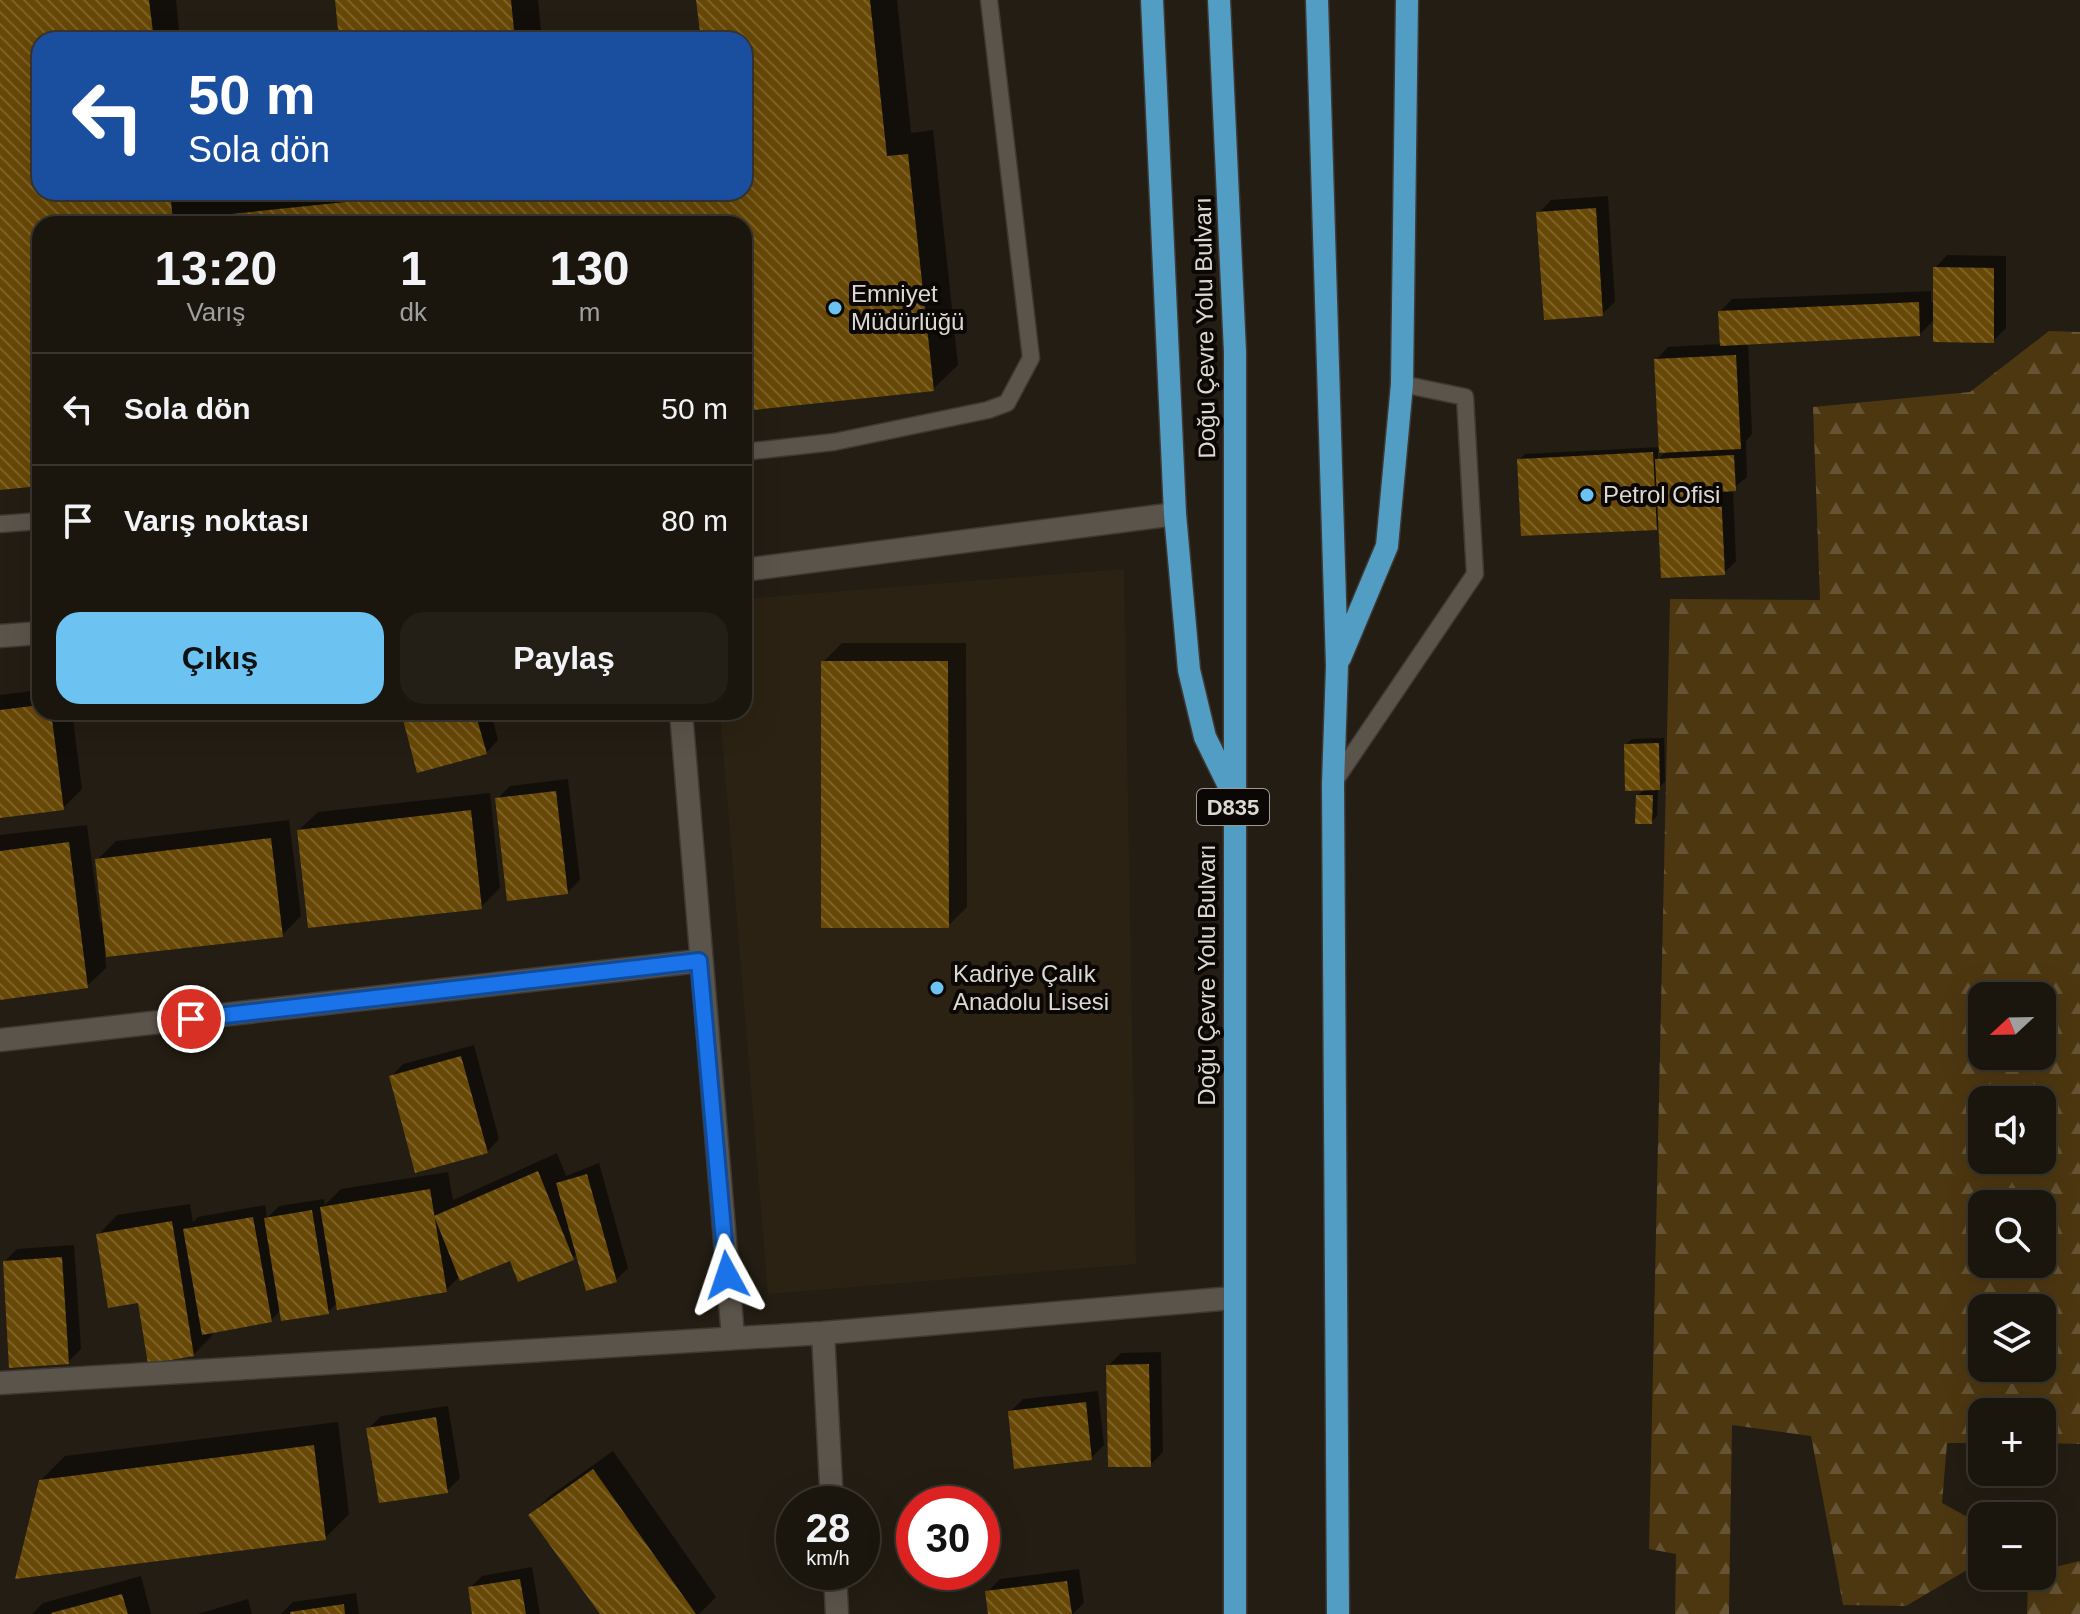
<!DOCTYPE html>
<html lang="tr">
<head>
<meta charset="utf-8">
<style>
	body { margin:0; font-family:Arial,sans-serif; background:#231f17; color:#f1f3f6; height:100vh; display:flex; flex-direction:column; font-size:30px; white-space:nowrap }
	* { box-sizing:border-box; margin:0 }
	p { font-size:26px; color:#9f9f9e }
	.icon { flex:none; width:44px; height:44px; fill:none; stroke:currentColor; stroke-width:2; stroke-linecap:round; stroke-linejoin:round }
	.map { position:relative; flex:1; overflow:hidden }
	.panel { position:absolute; left:32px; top:216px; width:720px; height:504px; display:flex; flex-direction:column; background:#1a160e; border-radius:24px; box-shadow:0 8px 32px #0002,0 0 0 2px #38352e }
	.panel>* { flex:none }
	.hud { position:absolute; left:32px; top:32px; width:720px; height:168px; border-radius:24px; box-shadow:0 8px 32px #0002,0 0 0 2px #38352e; background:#1a4fa0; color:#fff; overflow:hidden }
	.needle { width:52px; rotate:248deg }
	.controls { position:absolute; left:1968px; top:982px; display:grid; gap:16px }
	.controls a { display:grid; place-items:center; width:88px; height:88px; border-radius:16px; background:#1a160e; box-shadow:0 8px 32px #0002,0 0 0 2px #38352e; font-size:40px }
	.speed { position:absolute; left:776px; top:1486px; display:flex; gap:16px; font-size:40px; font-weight:700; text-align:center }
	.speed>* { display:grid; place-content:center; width:104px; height:104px; border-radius:50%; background:#1a160e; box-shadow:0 8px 32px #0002,0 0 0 2px #38352e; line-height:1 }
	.speed small { font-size:20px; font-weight:400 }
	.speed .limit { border:12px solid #d22; background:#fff; color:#111 }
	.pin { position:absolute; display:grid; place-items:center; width:68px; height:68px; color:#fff; margin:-34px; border:4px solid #fff; border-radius:50%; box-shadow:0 2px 8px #0007 }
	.me { position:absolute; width:88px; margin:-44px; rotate:355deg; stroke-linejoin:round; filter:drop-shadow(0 0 6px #0008) }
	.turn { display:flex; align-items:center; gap:28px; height:168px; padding:0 24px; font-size:36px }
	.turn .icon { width:104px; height:104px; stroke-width:2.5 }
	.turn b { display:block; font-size:56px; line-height:68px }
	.eta { display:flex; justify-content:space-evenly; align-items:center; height:136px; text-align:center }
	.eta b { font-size:48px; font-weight:800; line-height:56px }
	.primary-button { display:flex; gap:16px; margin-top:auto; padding:16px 24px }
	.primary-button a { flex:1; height:92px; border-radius:24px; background:#6cc3f2; color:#111; font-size:32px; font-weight:800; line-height:92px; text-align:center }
	.primary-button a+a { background:#231f17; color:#f1f3f6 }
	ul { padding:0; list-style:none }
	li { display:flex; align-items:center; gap:24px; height:112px; padding:0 24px; border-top:2px solid #38352e }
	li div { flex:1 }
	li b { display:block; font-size:30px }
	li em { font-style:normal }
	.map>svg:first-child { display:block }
	.built { fill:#2c2213 }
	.forest { fill:url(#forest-firs); fill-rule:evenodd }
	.shadow { fill:#0007; fill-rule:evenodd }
	.building { fill:url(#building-back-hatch) }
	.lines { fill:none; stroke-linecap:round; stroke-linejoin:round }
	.service-casing { stroke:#3e3934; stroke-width:19 }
	.minor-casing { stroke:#3e3934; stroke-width:25 }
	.trunk-casing { stroke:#3e3934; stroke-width:25 }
	.service { stroke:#5b544a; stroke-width:16 }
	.minor { stroke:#5b544a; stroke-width:22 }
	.trunk { stroke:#529dc4; stroke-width:22 }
	.route-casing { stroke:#114b97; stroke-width:20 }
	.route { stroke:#1a73e8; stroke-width:14 }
	.poi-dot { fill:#6cc3f2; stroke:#0a0705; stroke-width:3 }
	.labels { text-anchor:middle; stroke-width:8; stroke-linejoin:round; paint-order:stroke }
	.shield { fill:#0a0705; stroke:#9d9994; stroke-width:2 }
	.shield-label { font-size:22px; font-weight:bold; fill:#dcd8d2 }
	.poi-label { font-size:24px; fill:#dcd8d2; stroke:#0a0705; text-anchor:start }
	.street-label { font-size:24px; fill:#dcd8d2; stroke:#0a0705 }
</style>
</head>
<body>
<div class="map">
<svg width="2080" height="1614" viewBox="0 0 2080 1614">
	<defs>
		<pattern id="forest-firs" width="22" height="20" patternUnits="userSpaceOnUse" patternTransform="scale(2)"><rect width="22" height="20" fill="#4d3711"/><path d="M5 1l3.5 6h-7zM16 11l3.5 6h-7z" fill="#665333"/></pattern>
		<pattern id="building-back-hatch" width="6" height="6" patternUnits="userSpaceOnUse" patternTransform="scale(2)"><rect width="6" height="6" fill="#684806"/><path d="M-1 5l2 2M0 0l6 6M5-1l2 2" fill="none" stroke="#7d6229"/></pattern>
	</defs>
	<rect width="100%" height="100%" fill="#231d13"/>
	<path class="built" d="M1124,569l12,695 -368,30 -48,-582h24v-113z"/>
	<path class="forest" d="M2049,331l31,1v1112l-38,-1v-31h-60v31h-35l-5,60 40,22v36l-76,45 -63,-1 -32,-169 -79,-11 -3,189h-54l1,-60 -27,-5 21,-950 150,1 -7,-193 157,-15zM1982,996h60v60h-60zM1982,1100h60v60h-60zM1982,1204h60v60h-60zM1982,1308h60v60h-60z
		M2080,1561v53h-53l1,-38h14v-6z"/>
	<path class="shadow" d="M0,0h176l4,40h-140v152h157l1,5 45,-5h501v-152h-41l-5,-40h199l14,133 22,-3 25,235 -25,24 -189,20v-185h-704v260l-40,4z
		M337,0h201l4,40h-201z
		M1608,196l7,106 -13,12 -63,-101 12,-13z
		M1947,255l59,1v72l-13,13 -58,-22 -15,15 -172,8 4,92 -6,7 1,36 -14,12 3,72 -12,12 -64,-49 -4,4 -137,-68 6,-6 136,-7 -5,-87 12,-13 54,-3 -2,-32 12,-13 199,-8v11h4v-34zM1667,450l-9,9v-8z
		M842,643h124l1,264 -19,19 -125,-264z
		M40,690v22h32l10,77 -19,19 -63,8v-121z
		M403,712h88l7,28 -12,13z
		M1664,738l1,44 -7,6 -1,28 -6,6 -13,-27 7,-6 -19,-45 6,-5z
		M568,779l12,101 -12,12 -71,-93 13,-13z
		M490,793l10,95 -19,19 -182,-77 19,-18z
		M289,820l12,96 -19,19 -177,21 1,12 -19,18 -87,12v-163l87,-10 13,97h4l-7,-62 19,-19z
		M474,1045l25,94 -12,13 -96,-75 12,-13z
		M557,1153l9,23 33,-13 29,105 -12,12 -38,-27 -6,5h-61l-51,18 -14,14 -108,12 -10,10 -47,-2 -10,10 -60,11 1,5 -19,19 -53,-54 -41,-67 18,-19 73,-11 3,18 5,-5 67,-12 2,13 12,-12 45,-7 1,6 16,-16 107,-17 5,28z
		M74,1245l7,104 -13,13 -63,-101 12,-12z
		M1161,1352l2,100 -13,13 -42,-99 13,-13z
		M1098,1391l6,54 -13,13 -81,-46 13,-13z
		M448,1406l12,72 -13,13 -78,-63 12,-12z
		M338,1422l11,92 -24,24 -285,-57 25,-25z
		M613,1451l103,146 -17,17h-97l-71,-99 19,-19z
		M532,1567l8,47h-66l-4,-26 12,-12z
		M1079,1569l5,34 -11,11h-83l-3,-22 13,-13z
		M141,1576l10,38h-119l11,-11z
		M356,1593l3,21h-78l12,-12z
		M248,1599l4,15h-54z"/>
	<path class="building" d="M0,0h149l5,40h-114v152h130l3,28 183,-19 -1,-9h389v-152h-43l-5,-40h174l17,156 21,-2 26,237 -190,20v-187h-704v262l-40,4z
		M335,0h176l4,40h-176z
		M1596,208l7,108 -59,4 -8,-108z
		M1933,267l61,1v75l-61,-1z
		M1919,302l1,34 -200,10 -2,-35z
		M1736,355l5,94 -82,4 -5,-94z
		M1653,452l4,78 -136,6 -4,-77z
		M1734,455l2,36 -15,1 4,83 -64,3 -6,-119z
		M821,661h127l1,267h-128z
		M40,705v7h11l13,98 -64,8v-108z
		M401,712h74l12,42 -70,19z
		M1659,743l1,47 -35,1 -1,-47z
		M556,791l12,103 -61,7 -12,-103z
		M1636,795h17l-1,29h-17z
		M471,810l11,99 -174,19 -11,-98z
		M271,838l12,99 -177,20 -11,-98z
		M69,842l19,146 -88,12v-149z
		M461,1056l27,97 -73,20 -26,-97z
		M538,1171l36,89 -56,22 -8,-21 -50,20 -26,-65z
		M587,1174l30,108 -31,9 -30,-108z
		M430,1189l17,103 -110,18 -17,-103z
		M312,1210l17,104 -48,7 -17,-103z
		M253,1217l19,105 -70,13 -19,-106z
		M172,1221l22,135 -46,8 -10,-61 -30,5 -12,-74z
		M62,1257l7,107 -60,4 -6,-107z
		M1149,1364l2,103h-43l-2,-102z
		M1086,1402l6,58 -78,9 -6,-58z
		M436,1417l12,76 -69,10 -13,-75z
		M314,1445l12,95 -311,39 24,-99z
		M593,1469l103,145h-96l-72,-99z
		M520,1579l6,35h-54l-4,-27z
		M1067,1581l5,33h-84l-3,-23z
		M122,1594l6,20h-76l-1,-1z
		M344,1604l1,10h-55v-2z"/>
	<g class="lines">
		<defs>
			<path id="service" d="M744,452l90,-10 154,-32 19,-7 24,-45 -42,-358
				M0,524l40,-3
				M1334,782l141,-208 -10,-177 -63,-13"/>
			<path id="minor" d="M744,570l431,-56
				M0,636l40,-3
				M681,712l52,625
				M0,1040l699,-79
				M823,1333l9,171
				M0,1383l823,-50 410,-35
				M835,1572l2,42"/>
			<path id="trunk" d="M1152,0l23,514 14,156 16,67 26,53
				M1219,0l16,352v1262
				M1317,0l20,666 -4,118 5,830
				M1340,658l47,-112 15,-162 5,-384"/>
		</defs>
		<use href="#service" class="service-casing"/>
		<use href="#minor" class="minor-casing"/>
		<use href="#trunk" class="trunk-casing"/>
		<use href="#service" class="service"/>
		<use href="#minor" class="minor"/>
		<use href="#trunk" class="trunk"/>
	</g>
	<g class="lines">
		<defs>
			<path id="route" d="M191,1019l508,-58 28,314"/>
		</defs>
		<use href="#route" class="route-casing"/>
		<use href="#route" class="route"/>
	</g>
	<g class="poi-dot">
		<circle cx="835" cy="308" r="8"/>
		<circle cx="1587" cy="495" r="8"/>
		<circle cx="937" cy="988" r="8"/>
	</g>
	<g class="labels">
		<rect class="shield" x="1197" y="789" width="72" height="36" rx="6"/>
		<g class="shield-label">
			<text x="1233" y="815">D835</text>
		</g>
		<g class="poi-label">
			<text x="851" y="302">Emniyet<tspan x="851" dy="28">Müdürlüğü</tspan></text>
			<text x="1603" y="503">Petrol Ofisi</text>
			<text x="953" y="982">Kadriye Çalık<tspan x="953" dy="28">Anadolu Lisesi</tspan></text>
		</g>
		<g class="street-label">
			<text transform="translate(1205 328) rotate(-91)" y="8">Doğu Çevre Yolu Bulvarı</text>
			<text transform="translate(1207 975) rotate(-90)" y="8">Doğu Çevre Yolu Bulvarı</text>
		</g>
	</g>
</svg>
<div class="controls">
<a><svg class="needle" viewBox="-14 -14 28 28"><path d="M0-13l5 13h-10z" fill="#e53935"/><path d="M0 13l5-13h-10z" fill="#9f9f9e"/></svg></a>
<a><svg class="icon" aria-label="sound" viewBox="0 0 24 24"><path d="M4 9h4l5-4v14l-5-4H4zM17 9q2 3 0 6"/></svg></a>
<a><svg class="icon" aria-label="search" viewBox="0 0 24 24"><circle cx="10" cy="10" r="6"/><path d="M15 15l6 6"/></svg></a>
<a><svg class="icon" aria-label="layers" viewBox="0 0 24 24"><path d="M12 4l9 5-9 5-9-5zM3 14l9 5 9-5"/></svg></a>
<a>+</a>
<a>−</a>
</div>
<div class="speed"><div>28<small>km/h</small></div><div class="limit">30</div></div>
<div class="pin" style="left:191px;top:1019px;background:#d93025"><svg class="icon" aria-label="arrive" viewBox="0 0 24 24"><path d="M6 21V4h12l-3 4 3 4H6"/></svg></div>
<svg class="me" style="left:727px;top:1275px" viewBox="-20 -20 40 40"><path d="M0-17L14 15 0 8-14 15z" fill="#1a73e8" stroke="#fff" stroke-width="4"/></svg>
<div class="hud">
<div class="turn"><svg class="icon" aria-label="left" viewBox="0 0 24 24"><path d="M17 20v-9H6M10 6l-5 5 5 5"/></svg><div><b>50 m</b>Sola dön</div></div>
</div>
<section class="panel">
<div class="eta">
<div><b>13:20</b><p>Varış</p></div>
<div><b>1</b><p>dk</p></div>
<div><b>130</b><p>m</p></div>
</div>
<ul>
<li><svg class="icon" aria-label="left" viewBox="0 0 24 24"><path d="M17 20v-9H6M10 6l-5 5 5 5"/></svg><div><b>Sola dön</b></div><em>50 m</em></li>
<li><svg class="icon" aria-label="arrive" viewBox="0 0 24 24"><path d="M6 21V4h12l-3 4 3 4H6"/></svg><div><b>Varış noktası</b></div><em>80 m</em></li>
</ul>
<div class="primary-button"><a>Çıkış</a><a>Paylaş</a></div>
</section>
</div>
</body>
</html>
